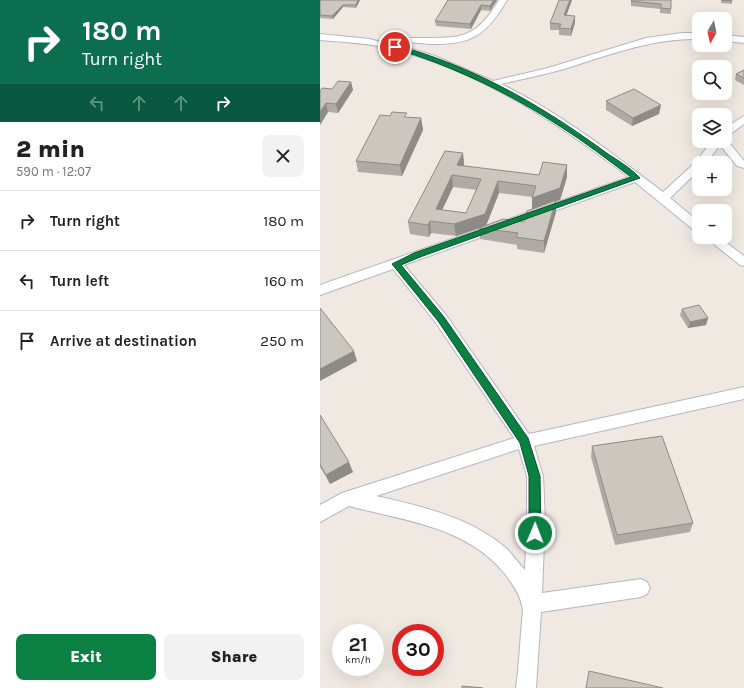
<!DOCTYPE html>
<html lang="en">
<head>
<meta charset="utf-8">
<style>
	body { margin:0; font-family:Karla,sans-serif; background:#f2f2f2; color:#222; height:100vh; display:flex; flex-direction:column; font-size:15px; white-space:nowrap }
	* { box-sizing:border-box; margin:0 }
	p { font-size:13px; color:#767676 }
	.icon { flex:none; width:22px; height:22px; fill:none; stroke:currentColor; stroke-width:2; stroke-linecap:round; stroke-linejoin:round }
	.map { position:relative; flex:1; overflow:hidden }
	.panel { display:flex; flex-direction:column; background:#fff; width:320px }
	.panel>* { flex:none }
	.banner { background:#0b6e4f; color:#fff; overflow:hidden }
	.needle { width:26px; rotate:189deg }
	.fabs { position:absolute; left:372px; top:12px; display:grid; gap:8px }
	.fabs a { display:grid; place-items:center; width:40px; height:40px; border-radius:8px; background:#fff; box-shadow:0 4px 16px #0002; font-size:20px }
	.speed { position:absolute; left:12px; top:624px; display:flex; gap:8px; font-size:20px; font-weight:700; text-align:center }
	.speed>* { display:grid; place-content:center; width:52px; height:52px; border-radius:50%; background:#fff; box-shadow:0 4px 16px #0002; line-height:1 }
	.speed small { font-size:10px; font-weight:400 }
	.speed .limit { border:6px solid #d22; background:#fff; color:#111 }
	.pin { position:absolute; display:grid; place-items:center; width:34px; height:34px; color:#fff; margin:-17px; border:2px solid #fff; border-radius:50%; box-shadow:0 1px 4px #0007 }
	.me { position:absolute; width:44px; margin:-22px; rotate:1deg; stroke-linejoin:round; filter:drop-shadow(0 0 3px #0008) }
	.turn { display:flex; align-items:center; gap:14px; height:84px; padding:0 16px; font-size:18px }
	.turn .icon { width:52px; height:52px; stroke-width:2.5 }
	.turn b { display:block; font-size:28px; line-height:34px }
	.lanes { display:flex; align-items:center; height:38px; padding:0 16px; background:#0003; justify-content:center; gap:20px; direction:ltr }
	.lanes .off { opacity:.35 }
	.round { display:grid; place-items:center; flex:none; width:42px; height:42px; border-radius:8px; background:#f2f2f2 }
	.summary { display:flex; align-items:center; justify-content:space-between; height:68px; padding:0 16px }
	h1 { font-size:24px; font-weight:800; line-height:30px }
	.action { display:flex; gap:8px; margin-top:auto; padding:8px 16px }
	.action a { flex:1; height:46px; border-radius:8px; background:#0b8043; color:#fff; font-size:16px; font-weight:800; line-height:46px; text-align:center }
	.action a+a { background:#f2f2f2; color:#222 }
	ul { padding:0; list-style:none }
	li { display:flex; align-items:center; gap:12px; height:60px; padding:0 16px; border-top:1px solid #e0e0e0 }
	li div { flex:1 }
	li b { display:block; font-size:15px }
	li em { font-style:normal }
	main { display:flex; flex:1; min-height:0 }
	.map>svg:first-child { display:block }
	.lines { fill:none; stroke-linecap:round; stroke-linejoin:round }
	.minor-casing { stroke:#b4b7c1; stroke-width:2 }
	.minor { fill:#fff; fill-rule:evenodd }
	.wall { fill:#afaba4; fill-rule:evenodd }
	.shaded-wall { fill:#8e8b86 }
	.building { fill:#cbc7bf; stroke:#8e8b86; fill-rule:evenodd }
	.route { fill:#0b8043; stroke:#07532c }
</style>
</head>
<body>
<main>
<section class="panel">
<div class="banner">
<div class="turn"><svg class="icon" aria-label="right" viewBox="0 0 24 24"><path d="M7 20v-9h11M14 6l5 5-5 5"/></svg><div><b>180 m</b>Turn right</div></div>
<div class="lanes"><svg class="icon off" aria-label="left" viewBox="0 0 24 24"><path d="M17 20v-9H6M10 6l-5 5 5 5"/></svg><svg class="icon off" aria-label="ahead" viewBox="0 0 24 24"><path d="M12 20V5M6 11l6-6 6 6"/></svg><svg class="icon off" aria-label="ahead" viewBox="0 0 24 24"><path d="M12 20V5M6 11l6-6 6 6"/></svg><svg class="icon" aria-label="right" viewBox="0 0 24 24"><path d="M7 20v-9h11M14 6l5 5-5 5"/></svg></div>
</div>
<div class="summary"><div><h1>2 min</h1><p>590 m · 12:07</p></div><a class="round"><svg class="icon" aria-label="close" viewBox="0 0 24 24"><path d="M6 6l12 12M18 6L6 18"/></svg></a></div>
<ul>
<li><svg class="icon" aria-label="right" viewBox="0 0 24 24"><path d="M7 20v-9h11M14 6l5 5-5 5"/></svg><div><b>Turn right</b></div><em>180 m</em></li>
<li><svg class="icon" aria-label="left" viewBox="0 0 24 24"><path d="M17 20v-9H6M10 6l-5 5 5 5"/></svg><div><b>Turn left</b></div><em>160 m</em></li>
<li><svg class="icon" aria-label="arrive" viewBox="0 0 24 24"><path d="M6 21V4h12l-3 4 3 4H6"/></svg><div><b>Arrive at destination</b></div><em>250 m</em></li>
</ul>
<div class="action"><a>Exit</a><a>Share</a></div>
</section>
<div class="map">
<svg width="424" height="688" viewBox="0 0 424 688">
	<rect width="100%" height="100%" fill="#efe9e1"/>
	<g class="lines">
		<defs>
			<path id="minor" d="M179,0h8c-21,36 -36,45 -78,44 -10,-1 -21,-3 -30,1l36,11 58,25 55,-13 98,-30 36,-5h17v6c-47,-1 -90,16 -135,30 -21,6 -42,10 -63,15 58,28 111,69 162,108l33,-30 16,-21h13l1,-2 18,22v7l-7,-2 -17,-21 -14,18h-7v7l-29,28 29,24v10l-4,-1 -60,-49 -231,83 42,50 83,119 215,-47v12l-210,47 9,30 2,43 -3,74 99,-14 6,3 3,6 -3,6 -6,3 -100,15 -5,76h-20c3,-22 4,-45 6,-67 0,-5 2,-10 0,-15 -2,-12 -10,-23 -17,-32 -39,-48 -100,-53 -156,-68l-29,16v-17l22,-12 172,-55 -78,-115 -43,-54 -73,26v-10l309,-108c-72,-54 -148,-106 -237,-128 -23,-6 -48,-7 -72,-9v-6c16,2 33,3 49,5 6,1 15,5 21,4 7,-1 13,-5 21,-5 45,-1 62,6 88,-38zM199,449l8,27v43l-2,51c-6,-6 -11,-13 -16,-19 -35,-33 -88,-45 -133,-55z
				M405,35l19,2v6l-19,-2z
				M424,116v8l-15,11 -4,1v-8z
				M385,237h14l25,19v10l-4,-1z"/>
		</defs>
		<use href="#minor" class="minor-casing"/>
		<use href="#minor" class="minor"/>
	</g>
	<path class="wall" d="M0,0h40l-4,8 -13,-1 -10,12 -13,-1z
		M128,0h49l-7,11 -9,-1 -10,19 -35,-3 -1,-5z
		M252,0l-6,15 9,8 -4,13 -12,-1v-5h-9v-7z
		M351,0v14l-11,-1v-4l-29,-3v-5z
		M401,0h11v4l-11,-1z
		M424,70v15l-9,-5 1,-6z
		M31,82l2,8 -15,23 -10,-1 -8,13 2,-37 10,1z
		M286,101l53,13 -27,12 -26,-16z
		M87,117l14,1 2,12 -21,46 -44,-4 -2,-11z
		M143,153l1,12 -1,1 76,9 28,2 -7,23 -4,1v11l-12,41 -27,-4v-4l-37,-6 -1,-11 -23,8 -25,-3 -2,4 -19,-3 -2,-12zM133,187l24,3 -11,23 -24,-3zM179,193l33,4v12l-8,13 -38,3z
		M362,309l26,9 -2,7 -18,3 -8,-13z
		M0,415l33,57 -23,12 -10,-17z
		M272,446l101,77 -3,9 -75,13 -24,-88z"/>
	<path class="shaded-wall" d="M38,0h2l-4,8v-3z
		M174,0h3l-7,11v-5z
		M250,0h2l-8,22v-7z
		M23,5v2l-10,12 -1,-3z
		M161,5v5l-10,19 -1,-5z
		M255,16v7l-4,13v-7z
		M31,82l2,8 -15,23 -2,-9z
		M6,103l2,9 -8,13v-13z
		M341,105l-2,9 -27,12 1,-8z
		M101,118l2,12 -21,46 -2,-11z
		M143,153l1,12 -6,11 -1,-11z
		M247,165v12l-7,23 -4,1v11l-12,41v-12l-12,-32v-11z
		M132,175l1,12 -16,34 -1,-12z
		M178,181l1,12 -13,33 -30,10 -2,-12 31,-10z
		M110,221l1,12 -2,4 -1,-12z
		M388,318l-2,7 -18,3 2,-6z
		M34,351l3,10 -37,20v-12z
		M29,462l4,10 -23,12 -4,-9z"/>
	<path class="building" d="M0,0h38l-2,5h-13l-11,11 -12,-1z
		M128,0h46l-4,6 -9,-1 -11,19 -35,-3z
		M239,0h11l-6,15 11,1 -4,13 -12,-1 2,-4 -11,-1z
		M312,0h39v9l-10,-1v-4l-30,-3z
		M401,0h11v1l-10,-1z
		M424,70v8l-8,-4z
		M18,81l13,1 -15,22 -10,-1 -6,9v-21l2,-3 10,1z
		M314,89l27,16 -28,13 -27,-17z
		M72,112l15,1 -3,4 17,1 -21,47 -44,-4 24,-46 10,1z
		M125,151l18,2 -6,12 82,10 4,-13 24,3 -7,23 -28,10 4,-12 -38,-5 -13,33 -31,10 -24,-3 -2,4 -20,-3zM132,175l29,4 -15,34 -30,-4z
		M236,200l-12,41 -28,-4 2,-4 -39,-5 24,-9 21,3 3,-11z
		M379,305l9,13 -18,4 -8,-13z
		M0,308l34,43 -34,18z
		M0,415l29,47 -23,13 -6,-11z
		M342,436l31,87 -76,12 -25,-89z
		M269,671l74,17h-77z
		M142,686l21,2h-21z"/>
	<path class="route" d="M75,45c75,20 143,58 206,104 12,9 28,17 39,29l-220,79 -19,8 43,52 84,121 12,38 1,57 -2,4 -4,1 -4,-1 -2,-4v-57l-9,-33 -82,-122 -46,-57 22,-11 217,-76c-23,-17 -46,-35 -70,-50 -52,-34 -108,-61 -168,-79v-2z"/>
</svg>
<div class="fabs">
<a><svg class="needle" viewBox="-14 -14 28 28"><path d="M0-13l5 13h-10z" fill="#e53935"/><path d="M0 13l5-13h-10z" fill="#767676"/></svg></a>
<a><svg class="icon" aria-label="search" viewBox="0 0 24 24"><circle cx="10" cy="10" r="6"/><path d="M15 15l6 6"/></svg></a>
<a><svg class="icon" aria-label="layers" viewBox="0 0 24 24"><path d="M12 4l9 5-9 5-9-5zM3 14l9 5 9-5"/></svg></a>
<a>+</a>
<a>−</a>
</div>
<div class="speed"><div>21<small>km/h</small></div><div class="limit">30</div></div>
<div class="pin" style="left:75px;top:47px;background:#d93025"><svg class="icon" aria-label="arrive" viewBox="0 0 24 24"><path d="M6 21V4h12l-3 4 3 4H6"/></svg></div>
<svg class="me" style="left:215px;top:533px" viewBox="-20 -20 40 40"><circle r="17" fill="#0b8043" stroke="#fff" stroke-width="3"/><path d="M0-11L8 9 0 5-8 9z" fill="#fff"/></svg>
</div>
</main>
</body>
</html>
